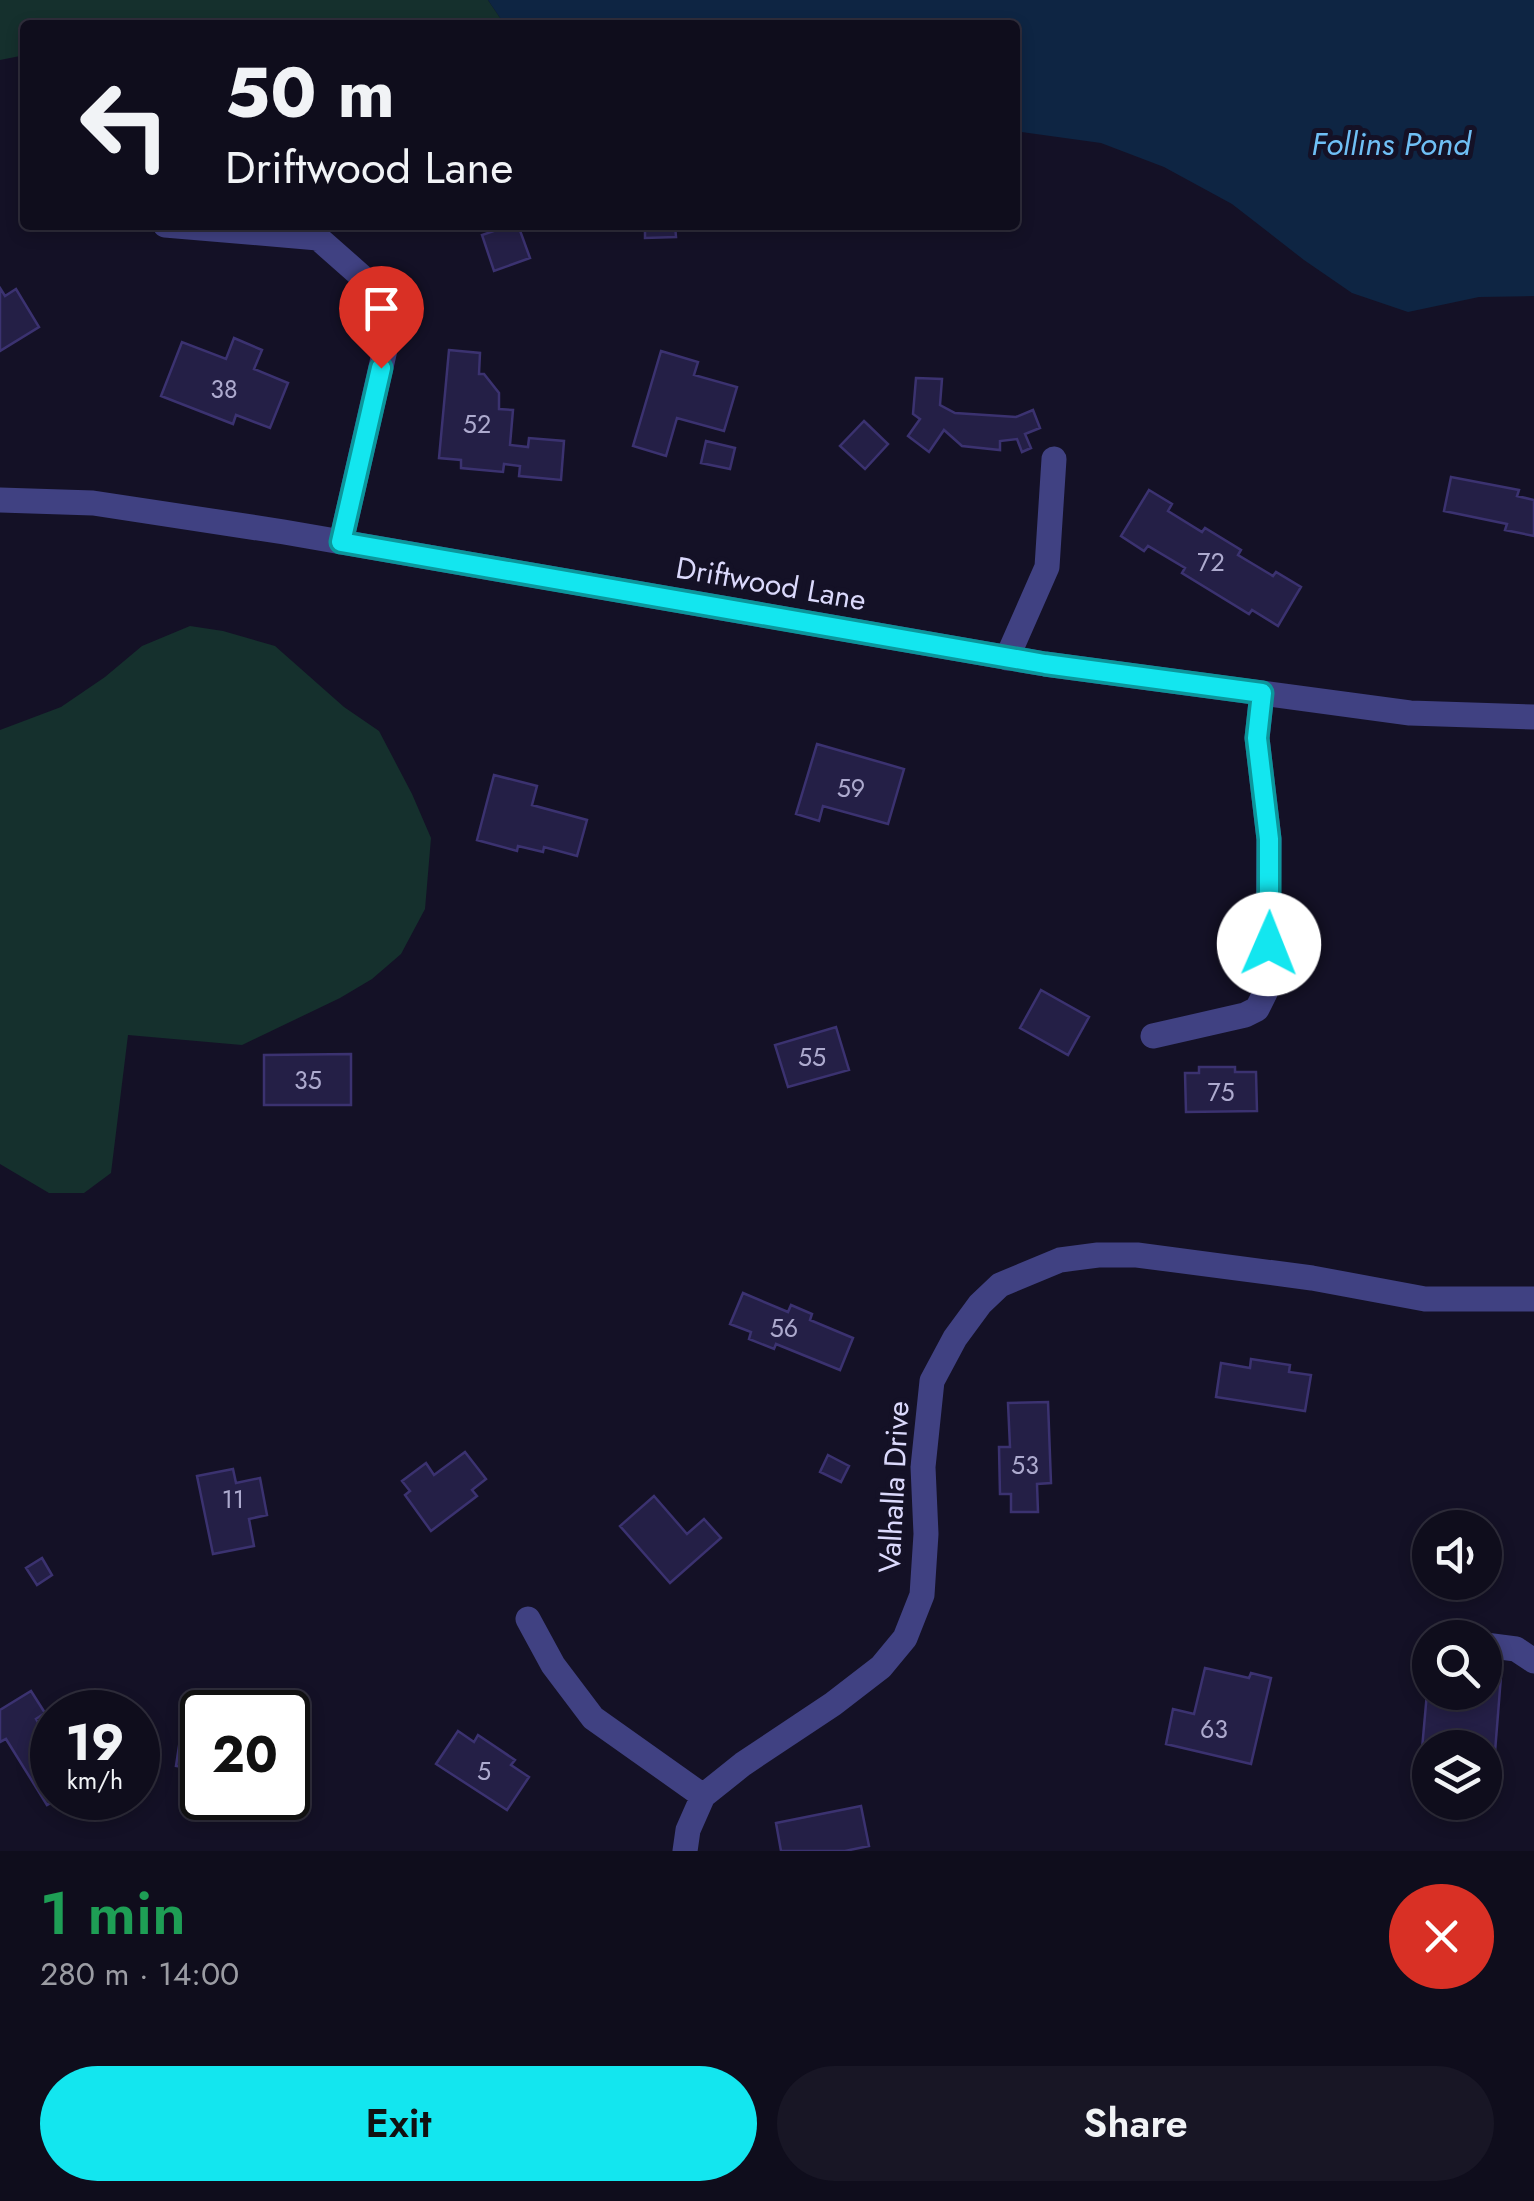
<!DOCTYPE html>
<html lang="en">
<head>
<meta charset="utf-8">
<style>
	body { margin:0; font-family:Jost,sans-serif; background:#181625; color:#f1f3f6; height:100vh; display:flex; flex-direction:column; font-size:38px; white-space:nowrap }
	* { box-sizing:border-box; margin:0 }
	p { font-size:32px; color:#9b9ca3 }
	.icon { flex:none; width:55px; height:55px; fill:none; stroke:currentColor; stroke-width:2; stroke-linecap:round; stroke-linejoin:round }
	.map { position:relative; height:1851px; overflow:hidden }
	.drawer { display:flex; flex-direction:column; background:#0f0d1c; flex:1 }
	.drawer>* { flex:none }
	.hud { position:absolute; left:20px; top:20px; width:1000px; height:210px; border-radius:10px; box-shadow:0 5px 15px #0003,0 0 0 2px #2f2d3b; background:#0f0d1c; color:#f1f3f6; overflow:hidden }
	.tools { position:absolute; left:1412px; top:1510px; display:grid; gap:20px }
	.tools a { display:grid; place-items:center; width:90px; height:90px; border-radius:50%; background:#0f0d1c; box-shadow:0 5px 15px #0003,0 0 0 2px #2f2d3b; font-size:50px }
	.speed { position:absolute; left:30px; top:1690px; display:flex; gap:20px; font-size:50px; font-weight:700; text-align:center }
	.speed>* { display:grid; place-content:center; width:130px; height:130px; border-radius:50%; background:#0f0d1c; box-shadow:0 5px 15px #0003,0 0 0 2px #2f2d3b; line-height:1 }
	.speed small { font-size:25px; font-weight:400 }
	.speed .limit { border:5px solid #111; border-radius:15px; background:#fff; color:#111 }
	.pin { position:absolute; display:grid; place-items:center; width:85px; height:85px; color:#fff; margin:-102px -42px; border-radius:50% 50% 50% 0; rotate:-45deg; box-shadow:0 0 10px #0007 }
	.pin .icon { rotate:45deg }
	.me { position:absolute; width:110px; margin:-55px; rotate:1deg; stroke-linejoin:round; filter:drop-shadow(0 0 8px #0008) }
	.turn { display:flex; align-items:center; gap:35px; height:210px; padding:0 40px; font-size:45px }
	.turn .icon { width:130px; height:130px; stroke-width:2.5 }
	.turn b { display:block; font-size:70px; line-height:85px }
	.round { display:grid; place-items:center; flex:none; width:105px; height:105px; border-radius:52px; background:#181625 }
	.head { display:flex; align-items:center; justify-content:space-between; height:170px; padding:0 40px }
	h1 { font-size:60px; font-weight:600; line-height:75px; color:#1e9e55 }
	.action { display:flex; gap:20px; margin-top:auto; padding:20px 40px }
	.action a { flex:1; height:115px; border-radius:60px; background:#13e6ef; color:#111; font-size:40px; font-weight:600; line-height:115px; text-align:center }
	.action a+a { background:#181625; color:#f1f3f6 }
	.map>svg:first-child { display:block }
	.green { fill:#15302d }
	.water { fill:#0e2543 }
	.building { fill:#241f46; stroke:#3b3270; stroke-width:2.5 }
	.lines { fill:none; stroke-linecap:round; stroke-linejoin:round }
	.minor { stroke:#404182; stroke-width:25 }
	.route-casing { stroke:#0c969b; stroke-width:25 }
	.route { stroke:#13e6ef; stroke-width:18 }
	.labels { text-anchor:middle; stroke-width:10; stroke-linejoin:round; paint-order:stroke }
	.number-label { font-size:25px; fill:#adaace }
	.street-label { font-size:30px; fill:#dbd9fc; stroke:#141126 }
	.water-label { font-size:32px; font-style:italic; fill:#6fbff5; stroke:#141126 }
</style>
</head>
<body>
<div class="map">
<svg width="1534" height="1851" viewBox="0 0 1534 1851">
	<rect width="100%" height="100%" fill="#141126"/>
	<path class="green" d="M0,0h488l17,25h-480v30l-25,5z
		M190,626l33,5 52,15 69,61 35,24 33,63 19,44 -6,71 -24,45 -29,25 -32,19 -98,47 -114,-10 -17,138 -27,20h-35l-49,-29v-434l61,-23 44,-30 37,-31z"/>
	<path class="water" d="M488,0h1046v296l-55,1 -71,15 -56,-19 -48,-33 -72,-56 -68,-37 -63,-24 -86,-12v-106h-510z"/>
	<path class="building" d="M511,225h7l12,33 -36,13 -12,-36z
		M645,225h30l1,12 -31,1z
		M0,288l5,8 11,-7 23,38 -39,24z
		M234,338l28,12 -8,19 34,14 -18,45 -34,-13 -3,9 -72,-28 21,-54 44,17z
		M449,350l31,3 -1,21h5l15,19v16l14,1 -3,35 18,2 1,-9 35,3 -3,39 -42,-4 1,-10 -16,-2 -1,8 -42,-4v-8l-22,-2z
		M661,351l37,11 -4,13 43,12 -13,44 -47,-13 -11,38 -33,-10z
		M916,378l26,1 -2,26 15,8 61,4 17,-7 7,18 -15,6 6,14 -9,4 -5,-13 -17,2v9l-38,-4 -18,-16 -15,22 -21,-16 12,-17 -7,-5z
		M864,421l24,23 -23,25 -25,-23z
		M706,441l29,7 -5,21 -29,-6z
		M1451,477l68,13 -2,6 17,4v36l-29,-6 2,-6 -63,-13z
		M1149,490l23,14 -4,7 34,21 3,-4 36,22 -3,5 35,21 3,-4 25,15 -23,39 -26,-16 -3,4 -67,-41 3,-5 -37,-22 -4,5 -23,-15z
		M817,744l87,25 -16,55 -65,-18 -4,15 -23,-7z
		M494,775l43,11 -5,19 55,15 -10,36 -33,-9 -1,5 -25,-6 -1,5 -40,-11z
		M1041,990l48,27 -21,38 -48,-27z
		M836,1027l13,43 -61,17 -13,-42z
		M351,1054v51h-87v-50z
		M1199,1067h36v5h21l1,39 -71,1 -1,-39h14z
		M743,1293l45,19 3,-7 21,9 -2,6 43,18 -13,32 -64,-26 -2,5 -25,-10 2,-7 -21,-8z
		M1251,1359l39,6 -1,7 22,3 -6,36 -89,-14 5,-34 29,5z
		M1048,1402l3,81 -14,1 1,28h-27v-18h-11l-1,-47h11l-2,-44z
		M465,1452l21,27 -14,11 5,6 -46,35 -26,-36 5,-4 -8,-10 24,-18 8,12z
		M828,1455l21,11 -8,16 -21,-10z
		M233,1469l3,14 24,-5 7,37 -18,4 5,27 -41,8 -16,-78z
		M654,1496l33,38 17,-15 17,19 -51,45 -50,-57z
		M42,1558l10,17 -15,10 -11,-17z
		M1205,1668l44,10 2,-5 20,5 -20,86 -85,-20 7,-35 21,5z
		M1429,1670l1,22h55v-18l16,2 -9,114 -7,-1v-41h-55v36l-11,-1z
		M31,1691l14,22 -9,6 16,27v52h8l-13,7 -41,-66 -6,3v-32z
		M182,1726l20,3v41l-26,-4z
		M458,1731l16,11 4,-7 37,25 -4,5 18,12 -22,33 -71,-46z
		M861,1806l8,40 -24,5h-64l-5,-28z"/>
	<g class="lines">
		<path class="minor" d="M165,225l153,13 52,46 27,13 -56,245
			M0,500l93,3 191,29 761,132 365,49 124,4
			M1007,658l40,-91 7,-108
			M1153,1036l92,-21 12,-6 8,-16 3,-27 1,-127 -12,-101 5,-45
			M528,1619l25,46 40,53 110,78
			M1485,1645l31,4 18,12
			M685,1851l3,-21 15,-34 40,-32 90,-60 48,-37 24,-29 17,-43 4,-61 -3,-67 9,-86 23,-43 25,-34 20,-19 60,-25 38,-5h39l175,23 113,21h109"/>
	</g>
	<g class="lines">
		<defs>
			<path id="route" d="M381,368l-40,174 704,122 217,29 -5,45 12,101v105"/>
		</defs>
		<use href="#route" class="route-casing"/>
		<use href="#route" class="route"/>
	</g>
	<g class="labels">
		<g class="number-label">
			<text x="224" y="398">38</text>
			<text x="477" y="433">52</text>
			<text x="1211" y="571">72</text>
			<text x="851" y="797">59</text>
			<text x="812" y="1066">55</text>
			<text x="308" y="1089">35</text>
			<text x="1221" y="1101">75</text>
			<text x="784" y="1337">56</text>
			<text x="1025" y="1474">53</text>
			<text x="233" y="1508">11</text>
			<text x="1214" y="1738">63</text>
			<text x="484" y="1780">5</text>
		</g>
		<g class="street-label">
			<text transform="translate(771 584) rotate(10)" y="10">Driftwood Lane</text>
			<text transform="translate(894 1487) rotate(-87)" y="10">Valhalla Drive</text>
		</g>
		<g class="water-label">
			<text x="1391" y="155">Follins Pond</text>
		</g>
	</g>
</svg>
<div class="tools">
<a><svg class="icon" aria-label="sound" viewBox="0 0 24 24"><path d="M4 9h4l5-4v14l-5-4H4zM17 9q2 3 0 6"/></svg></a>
<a><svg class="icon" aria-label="search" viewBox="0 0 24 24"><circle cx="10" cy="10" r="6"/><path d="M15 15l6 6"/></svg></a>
<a><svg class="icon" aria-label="layers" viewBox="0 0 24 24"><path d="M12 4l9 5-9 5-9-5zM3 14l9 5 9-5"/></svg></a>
</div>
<div class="speed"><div>19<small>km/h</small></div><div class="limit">20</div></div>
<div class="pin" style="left:381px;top:368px;background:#d93025"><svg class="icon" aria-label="arrive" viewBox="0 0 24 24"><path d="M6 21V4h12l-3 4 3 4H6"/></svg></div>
<svg class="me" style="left:1269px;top:944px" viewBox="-20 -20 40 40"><circle r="19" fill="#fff"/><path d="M0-13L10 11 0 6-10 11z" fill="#13e6ef"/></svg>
<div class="hud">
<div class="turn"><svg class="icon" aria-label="left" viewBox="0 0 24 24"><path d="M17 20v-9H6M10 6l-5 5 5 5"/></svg><div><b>50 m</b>Driftwood Lane</div></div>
</div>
</div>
<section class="drawer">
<div class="head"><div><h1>1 min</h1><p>280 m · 14:00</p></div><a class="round" style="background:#d93025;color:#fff"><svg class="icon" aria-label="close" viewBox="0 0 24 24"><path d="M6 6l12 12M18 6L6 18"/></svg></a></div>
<div class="action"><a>Exit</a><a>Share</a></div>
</section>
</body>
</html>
